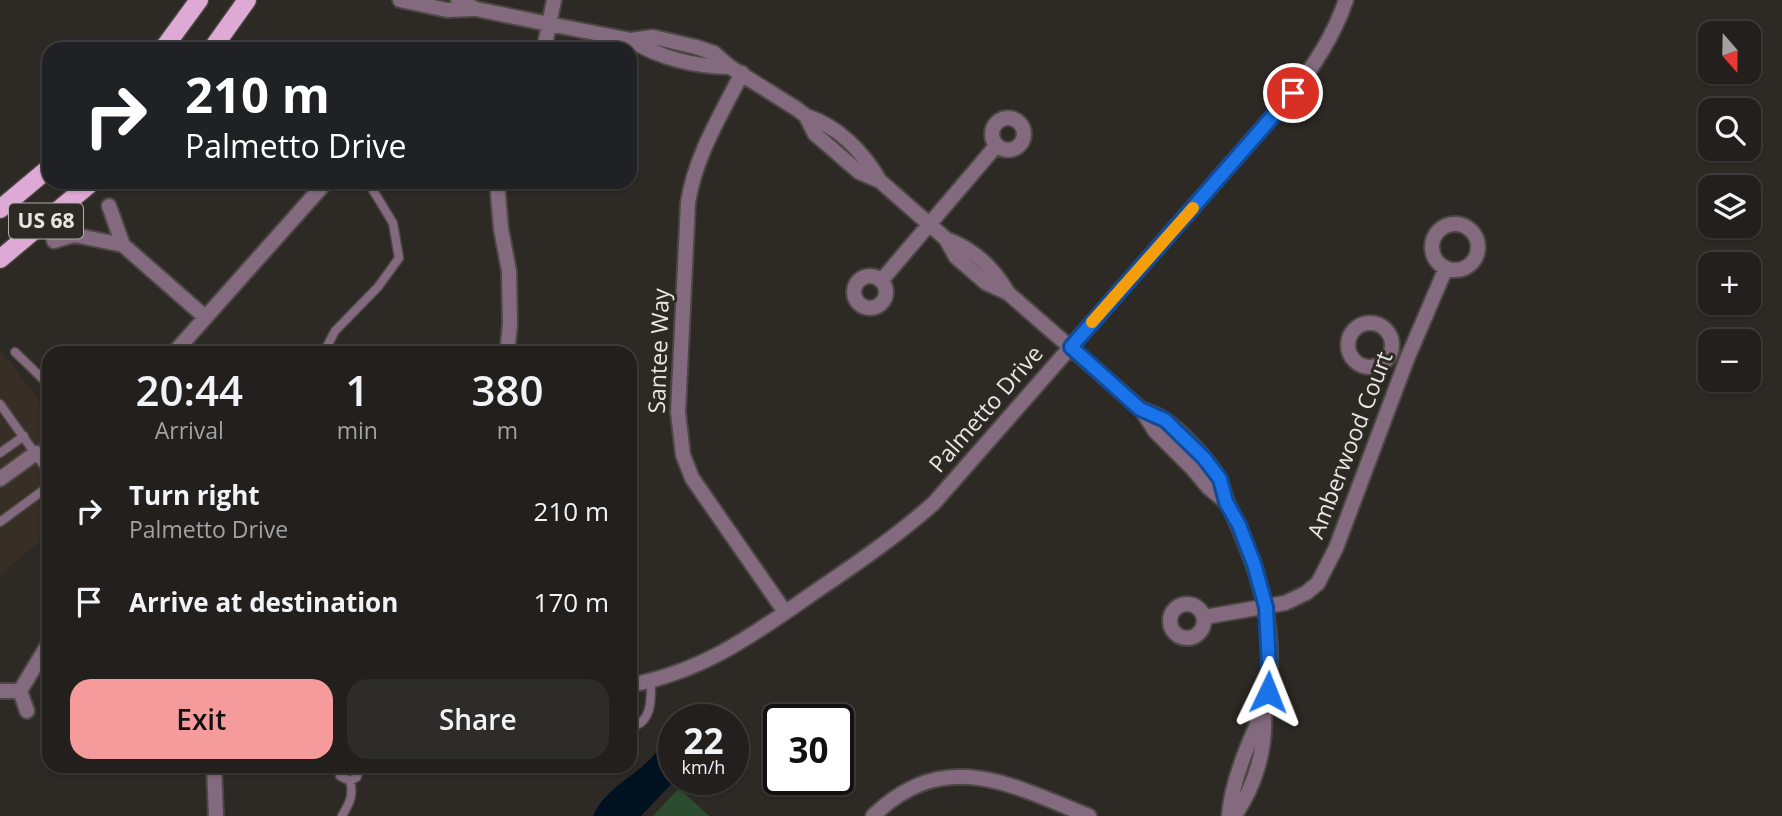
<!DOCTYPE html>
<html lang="en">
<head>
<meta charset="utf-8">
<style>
	body { margin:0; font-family:"Open Sans",sans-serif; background:#2e2c29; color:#f1f3f6; height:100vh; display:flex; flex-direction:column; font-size:26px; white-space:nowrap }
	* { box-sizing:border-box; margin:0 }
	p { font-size:23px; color:#a2a2a3 }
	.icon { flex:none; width:38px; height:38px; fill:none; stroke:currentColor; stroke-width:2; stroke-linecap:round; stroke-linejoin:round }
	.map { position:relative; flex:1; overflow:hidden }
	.drawer { position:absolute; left:42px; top:346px; width:595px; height:427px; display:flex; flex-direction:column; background:#221f1c; border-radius:21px; box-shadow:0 2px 5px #0004,0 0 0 2px #3f3d3b }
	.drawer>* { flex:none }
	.top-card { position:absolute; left:42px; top:42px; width:595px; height:147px; border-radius:21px; box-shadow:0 2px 5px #0004,0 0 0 2px #3f3d3b; background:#202124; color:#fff; overflow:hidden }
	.needle { width:46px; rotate:160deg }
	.fabs { position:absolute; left:1698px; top:21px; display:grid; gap:14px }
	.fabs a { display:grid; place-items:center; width:63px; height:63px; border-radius:14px; background:#221f1c; box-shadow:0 2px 5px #0004,0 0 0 2px #3f3d3b; font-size:35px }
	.speed { position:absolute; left:658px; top:704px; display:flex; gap:14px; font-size:35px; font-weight:700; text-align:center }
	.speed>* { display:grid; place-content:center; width:91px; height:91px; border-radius:50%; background:#221f1c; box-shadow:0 2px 5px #0004,0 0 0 2px #3f3d3b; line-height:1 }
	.speed small { font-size:18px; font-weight:400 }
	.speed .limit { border:4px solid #111; border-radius:10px; background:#fff; color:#111 }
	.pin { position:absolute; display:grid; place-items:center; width:60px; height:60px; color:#fff; margin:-30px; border:4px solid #fff; border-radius:50%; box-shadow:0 2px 7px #0007 }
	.me { position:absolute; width:77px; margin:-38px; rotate:2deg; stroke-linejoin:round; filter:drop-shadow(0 0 5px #0008) }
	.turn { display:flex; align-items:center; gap:24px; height:147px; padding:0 28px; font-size:32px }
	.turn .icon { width:91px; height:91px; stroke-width:2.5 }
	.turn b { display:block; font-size:49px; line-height:60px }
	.eta { display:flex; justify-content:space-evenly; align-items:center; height:119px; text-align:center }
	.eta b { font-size:42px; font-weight:600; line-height:49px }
	.cta { display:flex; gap:14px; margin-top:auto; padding:14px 28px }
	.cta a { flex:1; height:80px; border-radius:21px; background:#f59b9c; color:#111; font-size:28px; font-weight:600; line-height:80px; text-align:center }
	.cta a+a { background:#2e2c29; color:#f1f3f6 }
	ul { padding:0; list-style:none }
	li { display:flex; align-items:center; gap:21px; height:91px; padding:0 28px }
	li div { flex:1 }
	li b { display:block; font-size:26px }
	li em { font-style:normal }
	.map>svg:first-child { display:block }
	.built { fill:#372f26 }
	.green { fill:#2c4c2f }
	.water { fill:#001220 }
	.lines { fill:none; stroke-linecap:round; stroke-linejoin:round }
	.lane-casing { stroke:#4b4743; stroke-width:11 }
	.street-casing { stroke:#4b4743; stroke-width:18 }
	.primary-casing { stroke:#4b4743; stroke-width:21 }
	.lane { stroke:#846a7f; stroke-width:8 }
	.street { stroke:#846a7f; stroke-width:14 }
	.primary { stroke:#dfa9d6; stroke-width:18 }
	.route-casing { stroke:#114b97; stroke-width:18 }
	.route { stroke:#1a73e8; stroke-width:12 }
	.slow { stroke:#f59e0b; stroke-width:12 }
	.labels { text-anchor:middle; stroke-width:6; stroke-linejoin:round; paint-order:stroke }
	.shield { fill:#2d2925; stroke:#b0adaa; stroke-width:2 }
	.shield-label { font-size:21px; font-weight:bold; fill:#e8e6e3 }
	.street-label { font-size:23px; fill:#e8e6e3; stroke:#2d2925 }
</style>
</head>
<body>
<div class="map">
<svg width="1782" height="816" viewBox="0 0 1782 816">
	<rect width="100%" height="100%" fill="#2d2925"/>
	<path class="built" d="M0,349l49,64v121l-48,40 -1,7z"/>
	<path class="green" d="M679,788l30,28h-56z"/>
	<path class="water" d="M683,712l7,7h-16v60h2l-35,37h-48c12,-28 42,-39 61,-61 15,-17 3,-32 29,-43z"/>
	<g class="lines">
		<defs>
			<path id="lane" d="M15,352l34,33
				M323,354l12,-23 43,-44 21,-29 -6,-35 -25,-41
				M0,404l49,69
				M0,453l24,-17
				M0,522l49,-36
				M630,727c23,-4 21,-29 21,-47
				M340,766v10l10,5 7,-4 2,-11
				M342,816c7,-12 12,-20 8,-35"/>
			<path id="street" d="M400,0l47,10 27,-1
				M458,0l18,9 73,15 82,16 22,-3 43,10 18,6 16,14 67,42 9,7 9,18 44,38 21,9 66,58 10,18 30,26 22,10 133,116 14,22 38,38 15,18 18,15
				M631,40c28,18 66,27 99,27
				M544,49l10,-49
				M742,73c-21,42 -47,83 -54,130l-10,209 5,43 9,23 93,134
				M806,116c32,10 57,36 74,65
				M992 134a16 16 0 1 1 32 0a16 16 0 1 1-32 0Z
				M497,182l4,47 8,42 1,53 -3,30
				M109,206l14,39
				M1432 247a23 23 0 1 1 46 0a23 23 0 1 1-46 0Z
				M946,239c28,10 47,28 62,54
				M54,241l20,-6 49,10 82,72
				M854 292a16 16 0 1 1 32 0a16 16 0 1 1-32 0Z
				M881,281l115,-135
				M1348 345a22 22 0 1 1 44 0a22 22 0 1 1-44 0Z
				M173,354l153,-172
				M1141,409c7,3 17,6 24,11 16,11 45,41 54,59 4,7 5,17 9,25 28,59 51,123 39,190 -2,14 -7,23 -12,35 -12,27 -24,58 -26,87
				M48,445l1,-1
				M0,479l36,-26
				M1170 621a17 17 0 1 1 34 0a17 17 0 1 1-34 0Z
				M1205,617l80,-14 21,-10 12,-10 18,-35 71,-189 39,-91
				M630,685c76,-14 127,-53 189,-96 40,-27 79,-54 115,-86l359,-410c22,-29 41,-58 53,-93
				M1,691h19
				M27,711l-7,-20 29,-48
				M214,766l2,50
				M873,816c72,-70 138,-31 216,0
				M1234,816c21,-29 32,-67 30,-102"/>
			<path id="primary" d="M163,49l36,-49
				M212,49l35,-49
				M0,209l49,-41
				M0,259l92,-77"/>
		</defs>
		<use href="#lane" class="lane-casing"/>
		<use href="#street" class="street-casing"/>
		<use href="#primary" class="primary-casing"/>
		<use href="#lane" class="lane"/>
		<use href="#street" class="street"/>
		<use href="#primary" class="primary"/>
	</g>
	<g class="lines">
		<defs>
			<path id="route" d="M1268,692l1,-25 -3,-60 -12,-43 -15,-39 -13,-23 -6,-23 -16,-21 -39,-38 -25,-11 -69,-62 222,-254"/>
		</defs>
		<use href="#route" class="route-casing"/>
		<use href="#route" class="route"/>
		<path class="slow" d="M1092,322l101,-114"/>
	</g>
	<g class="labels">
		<rect class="shield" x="9" y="203.5" width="74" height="35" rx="5"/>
		<g class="shield-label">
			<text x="46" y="228">US 68</text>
		</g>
		<g class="street-label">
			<text transform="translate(659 351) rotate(-88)" y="8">Santee Way</text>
			<text transform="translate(986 409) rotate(-49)" y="8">Palmetto Drive</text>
			<text transform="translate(1350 445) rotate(-69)" y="8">Amberwood Court</text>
		</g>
	</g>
</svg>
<div class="fabs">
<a><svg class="needle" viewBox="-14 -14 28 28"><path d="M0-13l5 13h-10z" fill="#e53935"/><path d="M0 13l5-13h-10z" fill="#a2a2a3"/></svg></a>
<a><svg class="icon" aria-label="search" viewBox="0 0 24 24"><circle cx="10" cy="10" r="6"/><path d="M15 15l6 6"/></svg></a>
<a><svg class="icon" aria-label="layers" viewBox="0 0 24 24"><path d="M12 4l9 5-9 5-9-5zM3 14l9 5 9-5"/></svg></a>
<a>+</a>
<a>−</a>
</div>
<div class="speed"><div>22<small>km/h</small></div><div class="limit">30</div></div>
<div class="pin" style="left:1293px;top:93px;background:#d93025"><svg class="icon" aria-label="arrive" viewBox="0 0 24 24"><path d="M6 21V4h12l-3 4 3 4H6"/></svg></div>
<svg class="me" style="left:1268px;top:692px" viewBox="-20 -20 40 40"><path d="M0-17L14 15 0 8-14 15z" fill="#1a73e8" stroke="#fff" stroke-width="4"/></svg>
<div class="top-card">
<div class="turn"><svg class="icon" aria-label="right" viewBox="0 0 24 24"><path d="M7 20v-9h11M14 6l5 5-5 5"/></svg><div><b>210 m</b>Palmetto Drive</div></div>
</div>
<section class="drawer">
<div class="eta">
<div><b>20:44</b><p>Arrival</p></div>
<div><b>1</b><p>min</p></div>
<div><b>380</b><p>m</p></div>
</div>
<ul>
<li><svg class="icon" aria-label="right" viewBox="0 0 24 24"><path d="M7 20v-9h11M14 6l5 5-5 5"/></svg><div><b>Turn right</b><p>Palmetto Drive</p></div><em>210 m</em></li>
<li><svg class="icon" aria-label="arrive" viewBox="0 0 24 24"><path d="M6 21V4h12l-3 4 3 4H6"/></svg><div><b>Arrive at destination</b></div><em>170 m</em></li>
</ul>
<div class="cta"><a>Exit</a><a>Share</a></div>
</section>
</div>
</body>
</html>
